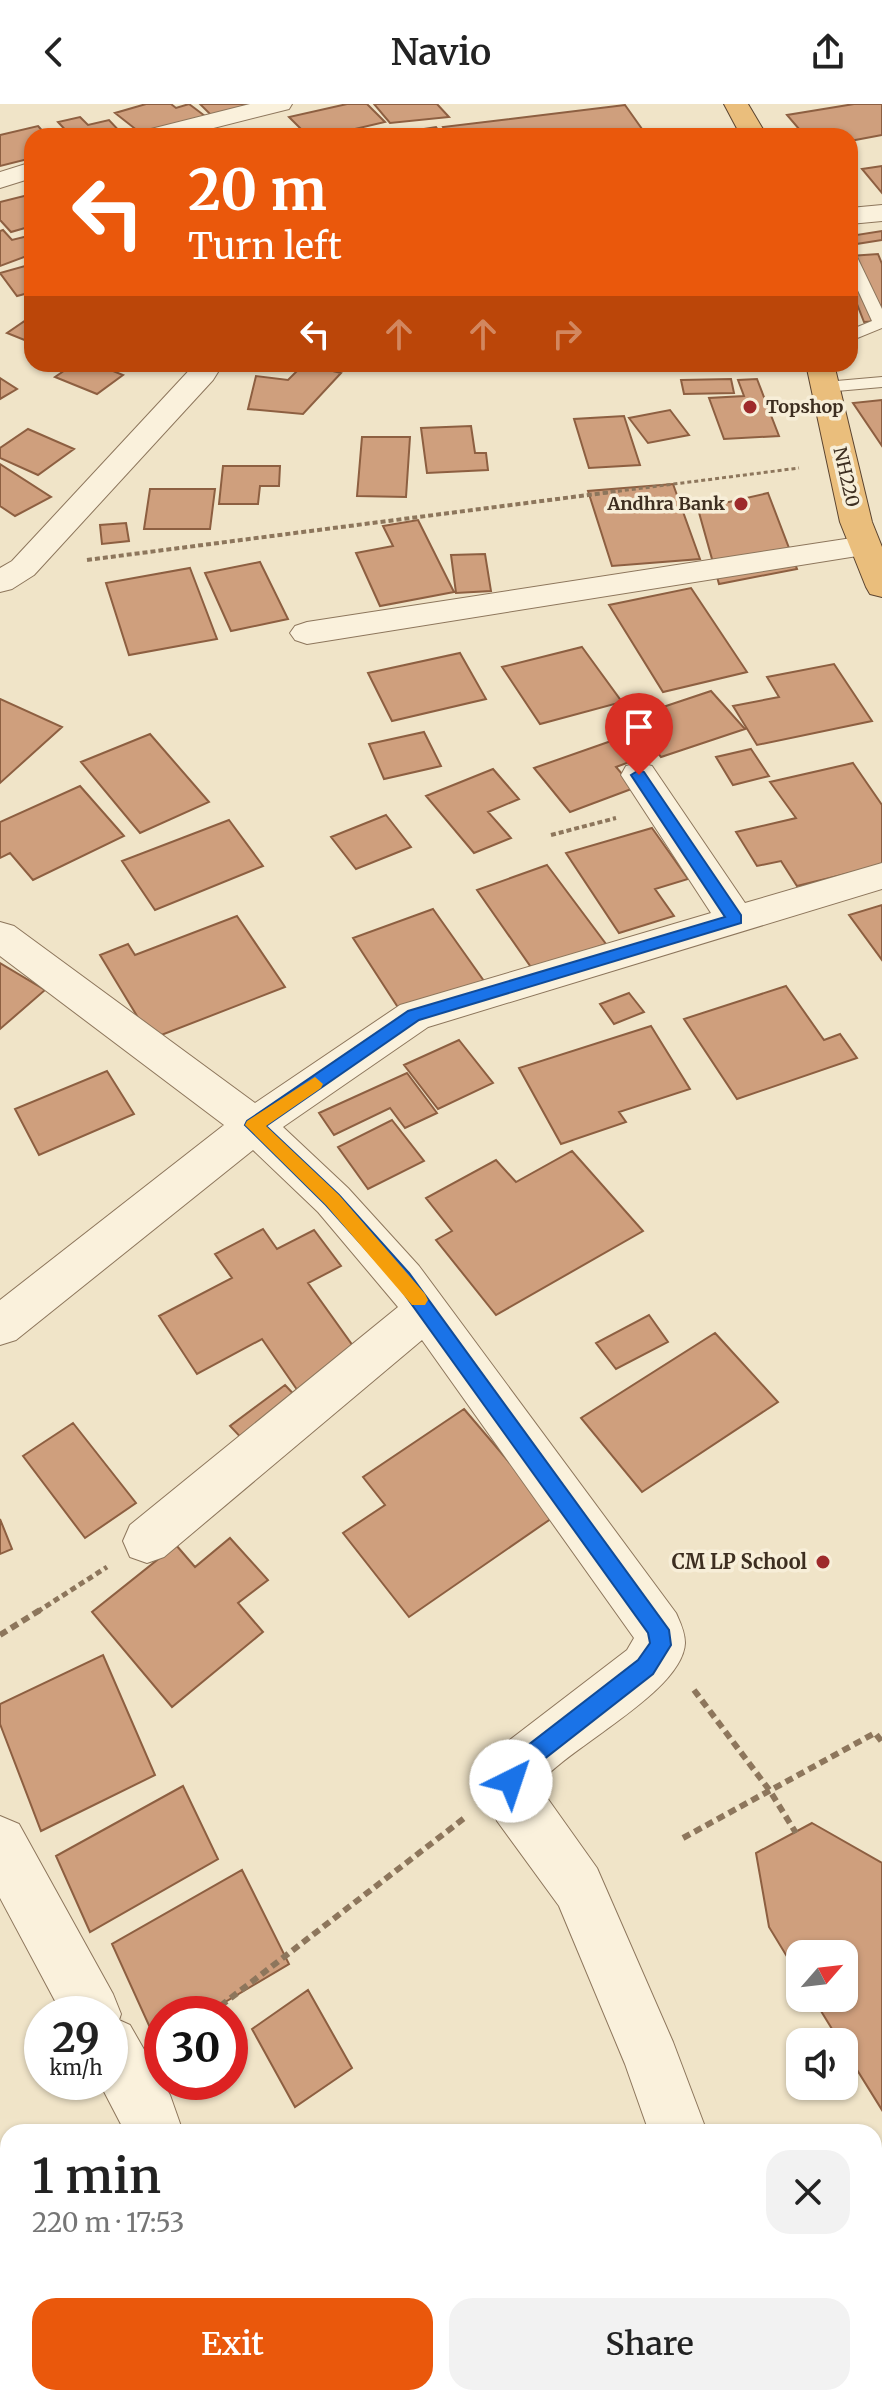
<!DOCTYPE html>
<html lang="en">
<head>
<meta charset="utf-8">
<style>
	body { margin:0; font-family:Merriweather,serif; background:#f2f2f2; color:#222; height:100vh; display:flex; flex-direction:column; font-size:30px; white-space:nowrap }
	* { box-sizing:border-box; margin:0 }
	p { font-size:26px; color:#767676 }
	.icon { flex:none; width:44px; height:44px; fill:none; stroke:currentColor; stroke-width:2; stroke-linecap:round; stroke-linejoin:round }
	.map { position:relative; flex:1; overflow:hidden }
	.side { position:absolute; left:0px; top:2020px; width:882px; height:282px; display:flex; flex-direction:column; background:#fff; border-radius:24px 24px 0 0; box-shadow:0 2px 6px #0004 }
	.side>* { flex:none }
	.banner { position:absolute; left:24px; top:24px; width:834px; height:244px; border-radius:24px; box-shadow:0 2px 6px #0004; background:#ea580c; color:#fff; overflow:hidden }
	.needle { width:52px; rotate:62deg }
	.tools { position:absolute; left:786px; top:1836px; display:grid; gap:16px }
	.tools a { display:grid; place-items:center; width:72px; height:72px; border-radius:16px; background:#fff; box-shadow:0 2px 6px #0004; font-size:40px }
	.speed { position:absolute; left:24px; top:1892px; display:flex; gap:16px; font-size:40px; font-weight:700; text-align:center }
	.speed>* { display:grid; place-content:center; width:104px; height:104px; border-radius:50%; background:#fff; box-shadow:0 2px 6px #0004; line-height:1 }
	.speed small { font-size:20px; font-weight:400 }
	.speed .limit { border:12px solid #d22; background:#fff; color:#111 }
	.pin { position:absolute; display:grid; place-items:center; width:68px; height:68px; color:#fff; margin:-82px -34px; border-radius:50% 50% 50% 0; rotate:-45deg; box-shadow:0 0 8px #0007 }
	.pin .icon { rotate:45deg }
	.me { position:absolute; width:88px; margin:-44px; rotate:41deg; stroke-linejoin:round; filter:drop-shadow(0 0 6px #0008) }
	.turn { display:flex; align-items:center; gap:28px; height:168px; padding:0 32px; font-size:36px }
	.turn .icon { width:104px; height:104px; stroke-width:2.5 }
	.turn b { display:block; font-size:56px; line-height:68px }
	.lanes { display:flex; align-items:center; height:76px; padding:0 32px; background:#0003; justify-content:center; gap:40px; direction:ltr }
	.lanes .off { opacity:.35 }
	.round { display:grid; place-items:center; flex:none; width:84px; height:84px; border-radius:24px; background:#f2f2f2 }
	.overview { display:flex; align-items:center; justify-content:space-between; height:136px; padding:0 32px }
	h1 { font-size:48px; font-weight:600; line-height:60px }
	.cta { display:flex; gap:16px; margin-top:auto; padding:16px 32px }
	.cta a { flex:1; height:92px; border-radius:24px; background:#ea580c; color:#fff; font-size:32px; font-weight:600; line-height:92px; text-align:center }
	.cta a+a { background:#f2f2f2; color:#222 }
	header { display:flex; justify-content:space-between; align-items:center; height:104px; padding:0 32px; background:#fff; font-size:36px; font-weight:600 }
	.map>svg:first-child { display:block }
	.building { fill:#cf9f7d; stroke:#8d5f41; stroke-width:2 }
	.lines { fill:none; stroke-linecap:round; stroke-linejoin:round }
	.service-casing { stroke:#8d765c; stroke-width:2 }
	.minor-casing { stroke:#8d765c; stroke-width:2 }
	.trunk-casing { stroke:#5b4430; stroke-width:2 }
	.path-far3 { stroke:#8d765c; stroke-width:3; stroke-dasharray:4 3; stroke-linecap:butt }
	.path-far2 { stroke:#8d765c; stroke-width:4; stroke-dasharray:5 3; stroke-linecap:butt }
	.path-far1 { stroke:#8d765c; stroke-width:5; stroke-dasharray:6 4; stroke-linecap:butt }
	.path { stroke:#8d765c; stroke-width:6; stroke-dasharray:8 5; stroke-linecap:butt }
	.service { fill:#faf1dc; fill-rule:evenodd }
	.minor { fill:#faf1dc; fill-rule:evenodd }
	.trunk { fill:#eabe7c; fill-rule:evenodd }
	.route { fill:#1a73e8; stroke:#114b97; stroke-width:2 }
	.slow { fill:#f59e0b }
	.poi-dot { fill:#9e2a2b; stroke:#f7eed8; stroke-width:3 }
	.labels { text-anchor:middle; stroke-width:7; stroke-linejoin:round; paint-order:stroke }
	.far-poi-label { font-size:18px; font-weight:bold; fill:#3d2e20; stroke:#f7eed8; text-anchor:start }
	.far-street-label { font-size:18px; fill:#3d2e20; stroke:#f7eed8 }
	.poi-label { font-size:20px; font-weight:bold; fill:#3d2e20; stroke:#f7eed8; text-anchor:end }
</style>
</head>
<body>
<header><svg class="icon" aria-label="back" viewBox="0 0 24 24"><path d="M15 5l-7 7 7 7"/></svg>Navio<svg class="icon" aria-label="share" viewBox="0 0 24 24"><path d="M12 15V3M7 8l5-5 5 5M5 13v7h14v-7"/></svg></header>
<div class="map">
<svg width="882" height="2301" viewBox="0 0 882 2301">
	<rect width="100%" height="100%" fill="#f0e4c8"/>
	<path class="building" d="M146,0h25l5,4 13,-4 16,12 -62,19 -28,-22z
		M200,0h48l1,2 -38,9z
		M347,0h20l18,18 -60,14h-17l-19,-19z
		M374,0h63l12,13 -59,6z
		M854,0h28v31l-32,6v-5h-45l-18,-21z
		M625,1l22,31h-199l-5,-9z
		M80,13l8,8 21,-5 15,16h-53l-13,-14z
		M38,22l9,10h-15v22l-32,8v-31z
		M436,23l6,9h-34l-3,-4z
		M882,62v27l-20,-24z
		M32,90v32l-21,6 -11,-12v-18z
		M3,126l9,10 20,-5v19l-32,12v-35z
		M882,127v9l-32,5v-9z
		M878,150l4,10v57l-18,1 -14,-36v-30z
		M32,160v28l-15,4 -17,-23z
		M32,212v27l-25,-10z
		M74,260h22l27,11 -26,19 -42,-17z
		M304,260l37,9 -38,41 -55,-5 8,-33 32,4z
		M0,274l17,11 -17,10z
		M731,275l3,14 -50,1 -3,-14z
		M757,275l22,57 -55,3 -15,-41 35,-2 -6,-16z
		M882,296v46l-29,-43z
		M670,306l19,25 -41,8 -19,-25z
		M624,312l16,49 -51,3 -15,-49z
		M471,322l4,27h11l2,17 -61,3 -6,-45z
		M28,325l46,20 -36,26 -38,-17v-10z
		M362,333h48l-4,60 -49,-1z
		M0,360l51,33 -36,19 -15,-10z
		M223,362h57l-1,20h-19l-2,18h-39z
		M673,380l27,75 -88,7 -24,-75z
		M150,385h65l-5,40h-66z
		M768,389l29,76 -78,15 -21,-75z
		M418,416l36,72 -74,14 -24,-53 37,-7 -10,-20z
		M126,419l3,18 -27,3 -2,-19z
		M485,450l6,37 -35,2 -5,-38z
		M260,458l28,57 -57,12 -26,-58z
		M190,464l27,71 -88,16 -23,-72z
		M691,484l56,84 -84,20 -54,-87z
		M582,543l40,55 -82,22 -38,-57z
		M460,549l26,46 -94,22 -24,-48z
		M834,560l38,57 -115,24 -24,-39 46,-9 -12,-20z
		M711,587l34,38 -84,28 -15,-18 19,-7 -17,-20z
		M0,595l62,28 -62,56z
		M424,628l17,34 -57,13 -15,-35z
		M150,630l59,68 -69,31 -59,-71z
		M614,636l18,21 -16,6 18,21 -64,24 -36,-44z
		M751,645l18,27 -36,9 -17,-28z
		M853,659l29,42v60l-85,21 -16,-25 -24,5 -21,-34 60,-14 -26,-36z
		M493,665l26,30 -31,13 23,26 -37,15 -48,-57z
		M80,682l44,50 -91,44 -23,-27 -10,5v-36z
		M386,711l25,32 -55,22 -25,-32z
		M229,716l34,46 -108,44 -33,-49z
		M652,724l36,51 -33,10 19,27 -55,17 -53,-80z
		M547,761l59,79 -73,26 -56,-80z
		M882,801v55l-33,-45z
		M433,805l51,72 -83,31 -48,-74z
		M237,812l48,71 -134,52 -51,-84 28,-11 7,11z
		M0,859l45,27 -45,39z
		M786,882l38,54 16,-6 17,24 -120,41 -53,-80z
		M629,889l15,19 -30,12 -14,-20z
		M651,922l39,63 -71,23 7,10 -65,22 -42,-76z
		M459,936l34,43 -55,26 -34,-44z
		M107,967l27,43 -95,41 -24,-46z
		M407,969l30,40 -32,15 -15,-20 -56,27 -15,-22z
		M392,1016l32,41 -56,28 -30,-42z
		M572,1047l71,80 -147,84 -60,-75 16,-9 -26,-33 70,-38 20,22z
		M263,1125l14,20 37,-19 27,36 -33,17 55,77 -63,34 -38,-55 -65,35 -38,-58 73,-38 -17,-24z
		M649,1211l19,27 -52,27 -20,-26z
		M715,1229l63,69 -136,90 -61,-74z
		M285,1281l16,17 -54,42 -17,-18z
		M464,1305l91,107 -146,101 -66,-84 42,-28 -22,-28z
		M73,1319l63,80 -51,35 -62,-82z
		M0,1415l12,30 -12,5z
		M230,1434l38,42 -30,23 25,29 -91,75 -80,-95 84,-67 19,22z
		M103,1551l52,120 -114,56 -41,-107v-20z
		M183,1682l35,73 -128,73 -34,-76z
		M812,1719l70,40v247l-38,-61v-7h-4l-27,-44h31v-44h-44v24l-31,-51 -13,-74z
		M242,1766l47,94 -84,50h-43v26l-5,3 -45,-99z
		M308,1886l44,78 -57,39 -43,-78z
		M290,2294h136l-11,7h-122z
		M607,2294h125l-12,7h-109z"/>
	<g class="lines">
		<defs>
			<path id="service" d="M850,149l7,4 25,52v19l-32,13v-11l22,-9 -22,-48z
				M882,273v10l-57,5 -8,-5 8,-5z"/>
			<path id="minor" d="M250,0h42l-3,5 -107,27h-43l4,-5z
				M32,58v16l-32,10v-16z
				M882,101v16l-32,3v-16z
				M195,260h28l-10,16 -179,195 -22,14 -12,3v-24l12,-7z
				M865,432l11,3 5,7 -5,7 -569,91 -12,-4 -5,-7 5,-7 12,-4z
				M639,659l13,3 93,137 137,-40v26l-454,138 -145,100 65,61 71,78 257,347c4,9 9,19 9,30 -2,49 -117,104 -147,142l59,83 76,174 34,90h-58l-24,-68 -66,-158 -62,-85 -12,-40 18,-36 124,-95 7,-12 -212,-298 -258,217 -17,6 -17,-6 -7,-16 7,-16 268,-218 -80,-95 -65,-62 -237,190 -16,5v-45l224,-175 -224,-169v-34l14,4 241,177 145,-98 311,-92 -90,-138 5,-9z
				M0,1712l19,8 94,170 8,20 -2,6 11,5 40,70 13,37h-58l-26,-50h11v-68h-48l-62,-116z
				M70,2294h77l-3,7h-77z
				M213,2294h64l3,7h-64z"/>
			<path id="trunk" d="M724,0h24l19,32h-26z
				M806,260h28l38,158 10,25v50l-12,-3 -4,-7 -26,-65z"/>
		</defs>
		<use href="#service" class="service-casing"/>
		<use href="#minor" class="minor-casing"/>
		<use href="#trunk" class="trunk-casing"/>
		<path class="path-far3" d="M604,389l195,-25"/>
		<path class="path-far2" d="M87,456l532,-69
			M551,731l65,-17"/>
		<path class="path-far1" d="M37,1508l70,-45"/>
		<path class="path" d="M0,1531l40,-25
			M694,1586l76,101 26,42
			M683,1734l192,-105 7,9
			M210,1910l257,-198"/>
		<use href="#service" class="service"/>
		<use href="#minor" class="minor"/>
		<use href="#trunk" class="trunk"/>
	</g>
	<path class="route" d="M639,666l5,2 97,143v8l-322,97 -153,106 73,69 70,78 260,357 2,15 -18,29 -124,97 -10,18 -8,3 -8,-3 -3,-8 14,-25 124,-96 12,-17 -2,-10 -251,-349 -71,-79 -81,-80 2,-4 161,-110 317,-94 -94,-142z"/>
	<path class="slow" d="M315,973l8,7 -2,4 -55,38 73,69 86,99 3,6 -3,5h-13l-86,-100 -81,-80 2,-4z"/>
	<g class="poi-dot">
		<circle cx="750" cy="303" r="8"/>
		<circle cx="741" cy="400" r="8"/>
		<circle cx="823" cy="1458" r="8"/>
	</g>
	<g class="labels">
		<g class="far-poi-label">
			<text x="766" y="309">Topshop</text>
			<text x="725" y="406" text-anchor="end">Andhra Bank</text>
		</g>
		<g class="far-street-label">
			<text transform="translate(846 373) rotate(77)" y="6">NH220</text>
		</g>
		<g class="poi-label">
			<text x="807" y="1465">CM LP School</text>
		</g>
	</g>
</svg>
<div class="tools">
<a><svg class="needle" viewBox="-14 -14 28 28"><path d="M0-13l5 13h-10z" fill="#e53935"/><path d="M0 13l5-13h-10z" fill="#767676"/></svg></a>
<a><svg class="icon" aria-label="sound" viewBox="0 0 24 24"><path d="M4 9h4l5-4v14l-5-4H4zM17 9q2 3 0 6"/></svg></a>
</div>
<div class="speed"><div>29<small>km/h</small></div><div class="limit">30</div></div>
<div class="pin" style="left:639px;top:671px;background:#d93025"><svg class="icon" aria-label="arrive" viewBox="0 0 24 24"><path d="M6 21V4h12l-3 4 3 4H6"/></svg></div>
<svg class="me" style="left:511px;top:1677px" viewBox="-20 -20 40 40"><circle r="19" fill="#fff"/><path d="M0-13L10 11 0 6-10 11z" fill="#1a73e8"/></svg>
<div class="banner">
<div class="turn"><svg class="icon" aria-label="left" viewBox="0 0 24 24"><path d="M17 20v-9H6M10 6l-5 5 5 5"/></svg><div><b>20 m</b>Turn left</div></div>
<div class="lanes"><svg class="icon" aria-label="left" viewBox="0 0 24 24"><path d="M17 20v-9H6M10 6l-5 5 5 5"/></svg><svg class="icon off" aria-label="ahead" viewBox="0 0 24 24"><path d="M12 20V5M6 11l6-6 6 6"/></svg><svg class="icon off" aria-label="ahead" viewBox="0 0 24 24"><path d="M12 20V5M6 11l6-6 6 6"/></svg><svg class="icon off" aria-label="right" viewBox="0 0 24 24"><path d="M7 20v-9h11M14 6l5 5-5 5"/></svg></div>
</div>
<section class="side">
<div class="overview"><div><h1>1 min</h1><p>220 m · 17:53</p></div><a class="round"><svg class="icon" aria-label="close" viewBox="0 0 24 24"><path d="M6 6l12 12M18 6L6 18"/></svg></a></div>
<div class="cta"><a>Exit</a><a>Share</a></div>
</section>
</div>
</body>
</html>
